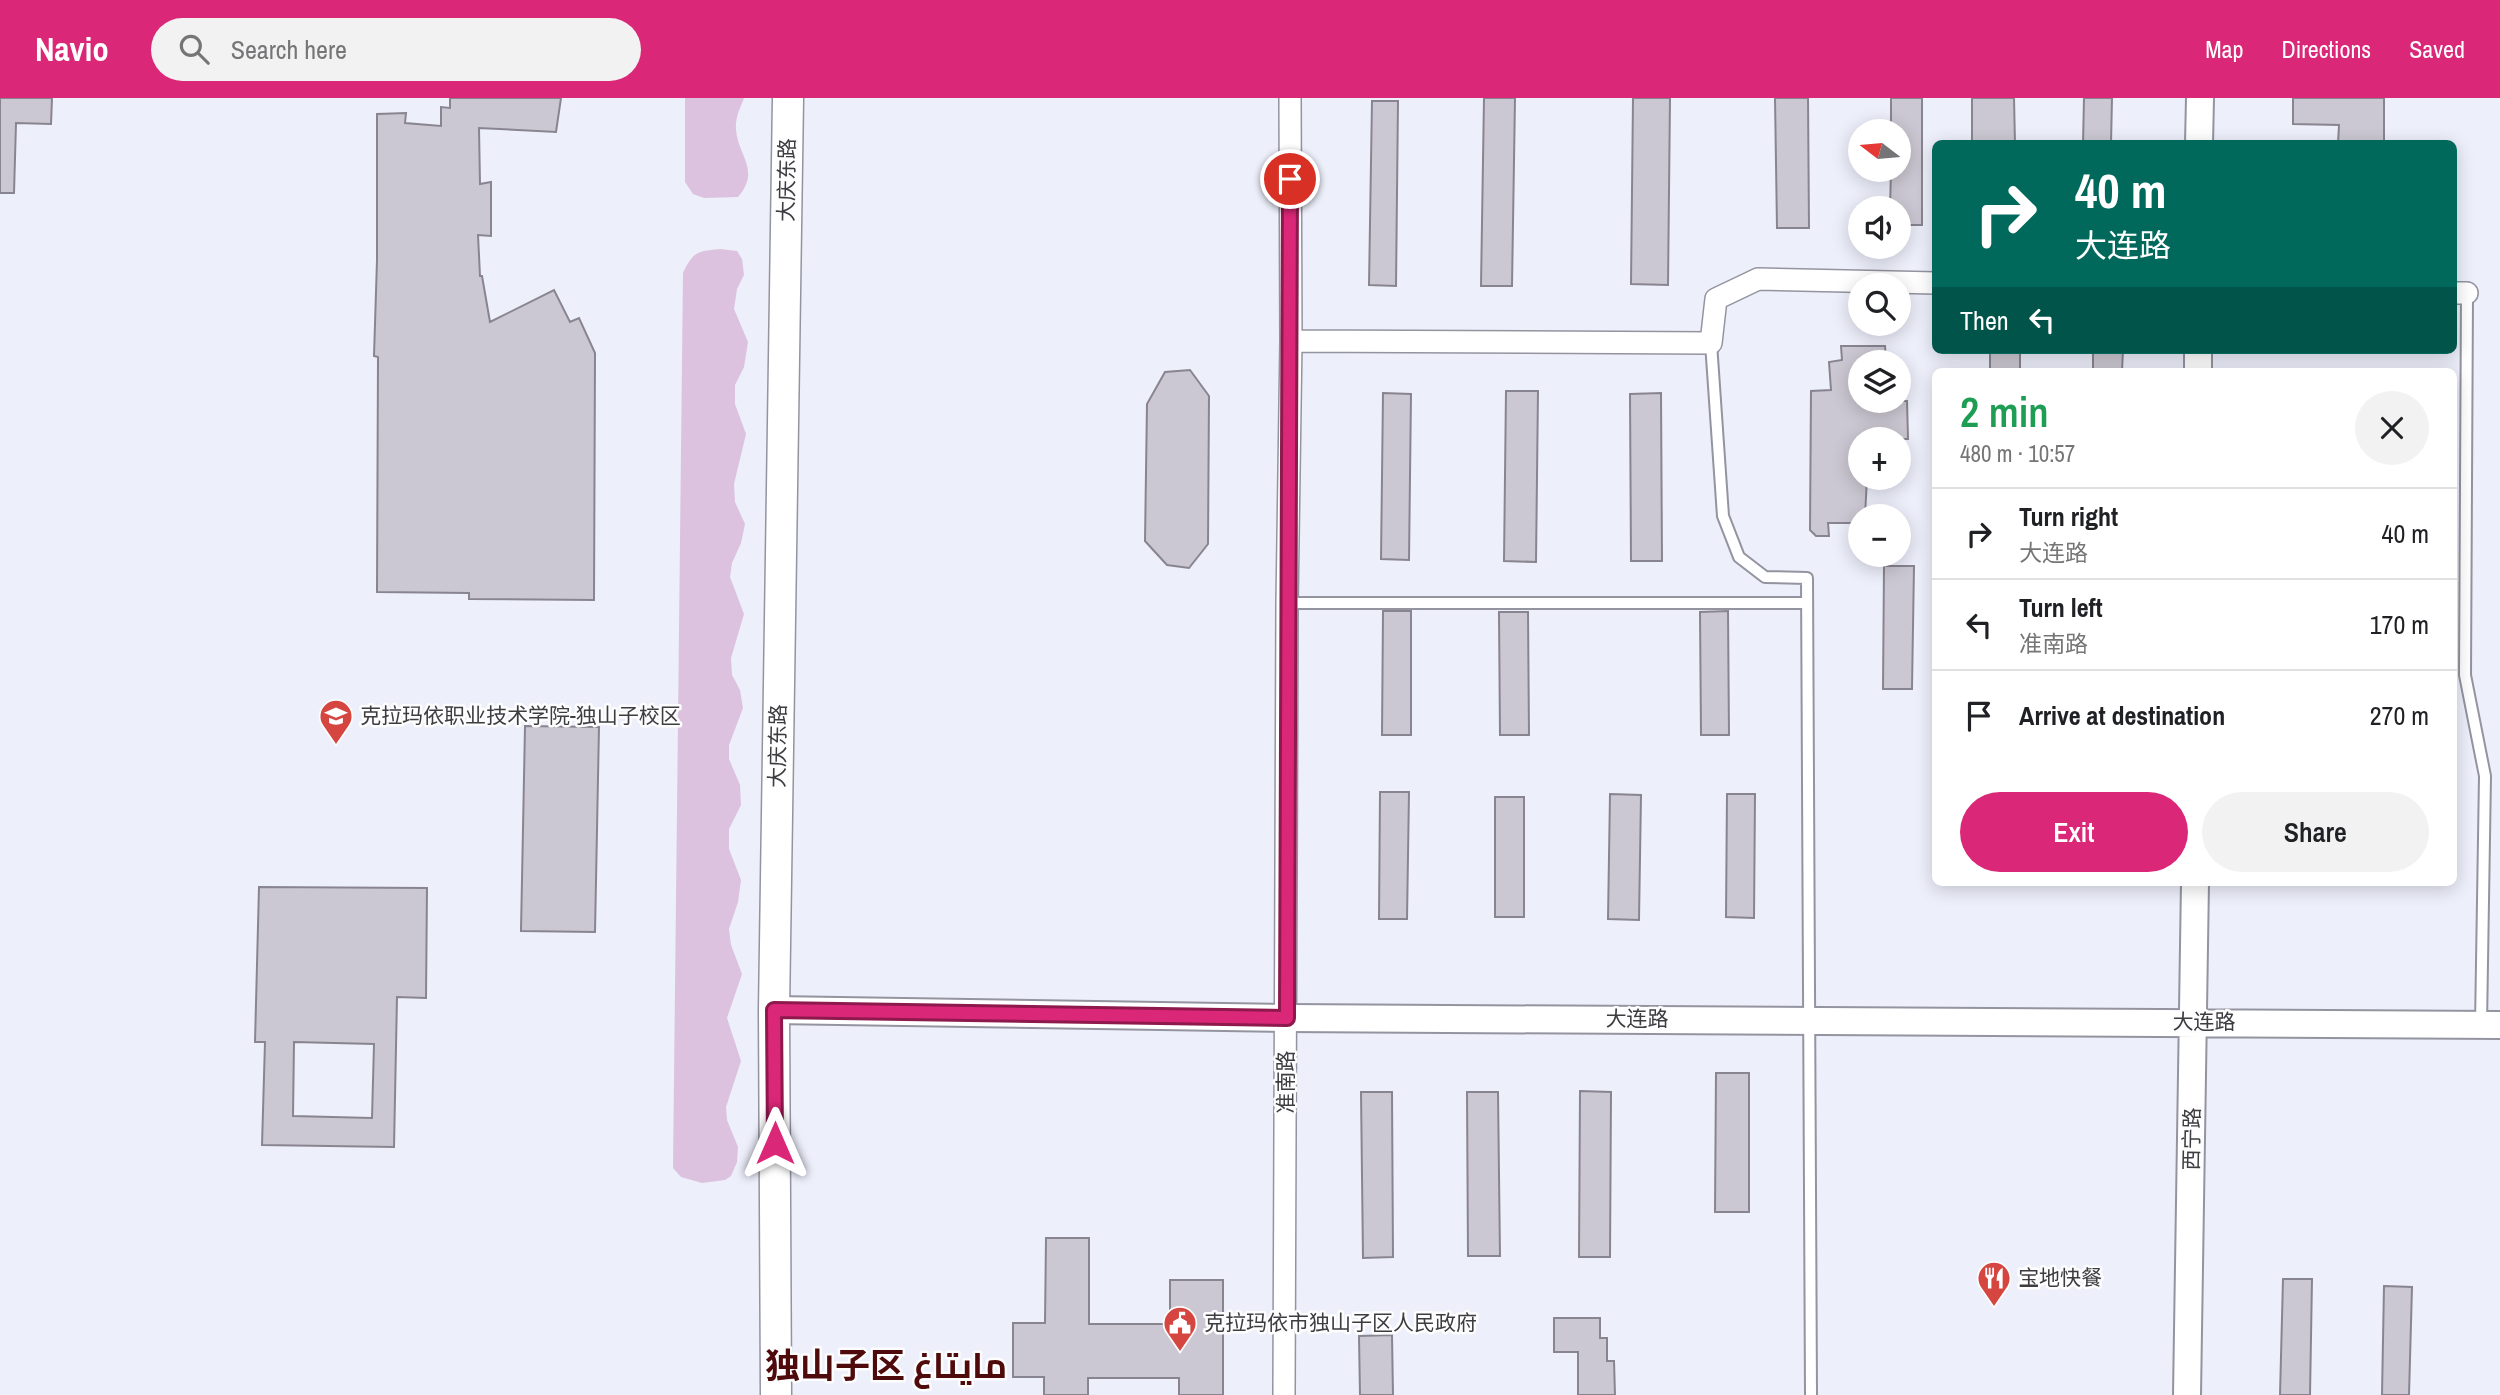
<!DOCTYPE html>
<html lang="en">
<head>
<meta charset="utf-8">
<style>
	body { margin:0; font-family:"Archivo Narrow",Cairo,"Noto Sans SC",sans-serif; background:#f2f2f2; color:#202124; height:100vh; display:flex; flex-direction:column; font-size:26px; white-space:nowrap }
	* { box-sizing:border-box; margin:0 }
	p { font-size:23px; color:#757577 }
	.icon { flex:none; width:38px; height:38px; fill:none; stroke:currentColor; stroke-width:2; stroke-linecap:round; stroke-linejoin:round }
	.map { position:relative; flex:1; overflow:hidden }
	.sheet { position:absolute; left:1932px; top:270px; width:525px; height:518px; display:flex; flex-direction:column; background:#fff; border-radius:10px; box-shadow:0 4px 18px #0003 }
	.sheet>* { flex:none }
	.guide { position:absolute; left:1932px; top:42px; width:525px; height:214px; border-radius:10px; box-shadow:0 4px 18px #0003; background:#00695c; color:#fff; overflow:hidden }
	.needle { width:46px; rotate:286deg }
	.buttons { position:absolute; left:1848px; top:21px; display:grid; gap:14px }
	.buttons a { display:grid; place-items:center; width:63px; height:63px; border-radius:50%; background:#fff; box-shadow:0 4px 18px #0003; font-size:35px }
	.pin { position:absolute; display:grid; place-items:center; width:60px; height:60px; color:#fff; margin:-30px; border:4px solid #fff; border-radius:50%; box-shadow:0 2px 7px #0007 }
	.me { position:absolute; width:77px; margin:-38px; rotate:0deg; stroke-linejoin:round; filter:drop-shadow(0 0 5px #0008) }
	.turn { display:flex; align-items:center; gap:24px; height:147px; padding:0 28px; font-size:32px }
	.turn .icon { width:91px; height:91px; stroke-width:2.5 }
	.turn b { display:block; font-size:49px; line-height:60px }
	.then { display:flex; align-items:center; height:66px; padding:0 28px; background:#0003; gap:14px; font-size:26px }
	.round { display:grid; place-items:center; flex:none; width:74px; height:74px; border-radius:37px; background:#f2f2f2 }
	.summary { display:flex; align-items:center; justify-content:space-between; height:119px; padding:0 28px }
	h1 { font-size:42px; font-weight:600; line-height:52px; color:#1e9e55 }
	.button { display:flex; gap:14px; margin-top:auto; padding:14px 28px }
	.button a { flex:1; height:80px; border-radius:42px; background:#db2777; color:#fff; font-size:28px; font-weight:600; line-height:80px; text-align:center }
	.button a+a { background:#f2f2f2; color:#202124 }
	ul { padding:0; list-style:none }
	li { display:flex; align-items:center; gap:21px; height:91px; padding:0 28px; border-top:2px solid #e0e0e0 }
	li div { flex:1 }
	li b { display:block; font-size:26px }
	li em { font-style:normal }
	header { display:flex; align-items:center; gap:42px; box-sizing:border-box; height:98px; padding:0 35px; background:#db2777; color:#fff }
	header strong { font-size:33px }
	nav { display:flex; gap:38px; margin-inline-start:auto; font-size:24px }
	.search { width:490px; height:63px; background:#f2f2f2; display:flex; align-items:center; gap:18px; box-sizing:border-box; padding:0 24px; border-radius:38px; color:#757577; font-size:26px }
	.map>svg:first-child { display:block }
	.green { fill:#dcc2df }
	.building { fill:#ccc8d3; stroke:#898590; stroke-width:2; fill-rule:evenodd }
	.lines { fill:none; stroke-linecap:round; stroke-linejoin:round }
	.service-casing { stroke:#93949f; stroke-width:14 }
	.minor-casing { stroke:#93949f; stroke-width:24 }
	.tertiary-casing { stroke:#93949f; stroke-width:30 }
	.secondary-casing { stroke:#93949f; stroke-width:33 }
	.service { stroke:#fff; stroke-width:10 }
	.minor { stroke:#fff; stroke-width:21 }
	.tertiary { stroke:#fff; stroke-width:26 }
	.secondary { stroke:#fff; stroke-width:30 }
	.route-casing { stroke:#8e194d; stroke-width:18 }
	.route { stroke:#db2777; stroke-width:12 }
	.labels { text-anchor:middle; stroke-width:5; stroke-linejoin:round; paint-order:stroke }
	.street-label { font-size:21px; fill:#3c3c41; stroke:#fdfdfd }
	.poi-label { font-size:21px; fill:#3c3c41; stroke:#fdfdfd; text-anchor:start }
	.town-label { font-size:35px; font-weight:bold; fill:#4f0a0b; stroke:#fdfdfd }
</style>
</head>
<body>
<header>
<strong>Navio</strong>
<div class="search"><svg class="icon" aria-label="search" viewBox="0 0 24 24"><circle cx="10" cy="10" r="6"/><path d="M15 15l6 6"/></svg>Search here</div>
<nav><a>Map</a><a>Directions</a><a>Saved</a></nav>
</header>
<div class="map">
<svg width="2500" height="1297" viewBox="0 0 2500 1297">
	<rect width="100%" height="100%" fill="#edeffb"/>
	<path class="green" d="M685,0h59c-4,11 -9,19 -8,32 2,26 25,40 2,67l-34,1 -11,-4 -8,-12z
		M720,151l17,2 5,8 2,16 -7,14 -3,20 14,33 -4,25 -9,18v19l11,30 -12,50 1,18 10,22 -4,19 -9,20 -2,14 14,37 -13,44 1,17 8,15 3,18 -14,37v14l11,26 1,20 -12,24v20l12,31 -3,22 -9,27 2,16 11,29 -15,44 14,43 -15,46 1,13 11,27 -1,15 -6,14 -6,4 -23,3 -21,-6 -8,-9 10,-895c10,-21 14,-22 37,-24z"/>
	<path class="building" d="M0,0h52l-1,26 -35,-1 -2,70h-14z
		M450,0h111l-5,34 -77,-4 1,56 11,-2v54l-13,-1 2,41h2l8,46 64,-32 16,32 9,-4 16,35 -1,247 -125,-1v-6l-92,-1 1,-235 -4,-1 3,-96v-146l29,-1 -1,10 36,3v-19l9,1z
		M1484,0h31l-3,188h-31z
		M1633,0h37l-2,187 -37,-1z
		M1775,0h33l1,130h-32z
		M1891,0h31v127h-23v-17h-9l1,-38h8v-39h-8z
		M1972,0h42l1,46h-43z
		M2084,0h28l-1,46h-28z
		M2293,0h91v46h-46l1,-19 -46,-1z
		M1372,3h26l-2,185 -27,-1z
		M1841,248h44l1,16h-26v39h47l1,38h-48v39h7l-2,38h-5v7h-32l1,13h-13l-6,-6 1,-139 20,-1 -2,-28 13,-2z
		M1990,252h30v21h-30z
		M2093,252h30l-1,21h-29z
		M1190,272l19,26 -1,148 -19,24 -22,-3 -22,-24 2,-137 18,-32z
		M1506,293h32l-2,171 -32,-1z
		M1383,295l28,1 -2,166 -28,-1z
		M1661,295l1,168h-31l-1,-167z
		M1884,468h30l-2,123h-29z
		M1383,513h28v124h-29z
		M1728,513l1,124h-28l-1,-123z
		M1499,514h29l1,123h-29z
		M525,628l74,1 -4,205 -74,-1z
		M1380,694h29l-2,127h-28z
		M1610,696l31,1 -2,125 -31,-1z
		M1727,696h28l-1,124 -28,-1z
		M1495,699h29v120h-29z
		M259,789l168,1 -1,110 -29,-1 -3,150 -132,-2 3,-103h-10zM294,944l80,2 -2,74 -79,-2z
		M1716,975h33v139h-34z
		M1580,993l31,1 -1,165h-31z
		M1361,994h31l1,165 -30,1z
		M1467,994h31l2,164h-32z
		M1046,1140h43v86h81v-44h53v115h-44v-17h-91v17h-44v-18h-31v-54h32z
		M2283,1181h29l-2,116h-30z
		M2384,1188l28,1 -3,108h-27z
		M1554,1220h46v20h7v23h7l1,34h-37v-43h-24z
		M1392,1237l1,60h-33l-1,-59z"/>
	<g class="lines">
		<defs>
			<path id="service" d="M2467,195l-2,382 20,101 -4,249
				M1711,245l12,173 16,41 26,20 42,1 4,817
				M1287,505h520"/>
			<path id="minor" d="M2454,195h13
				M1291,243l420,2 5,-44 42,-20 178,4
				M1284,1297l3,-792 4,-262 -1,-243"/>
			<path id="tertiary" d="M2199,46l1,-46
				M2198,273v-21
				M774,912l513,8 1213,7
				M2187,1297l8,-513"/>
			<path id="secondary" d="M776,1297l-2,-385 14,-912"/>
		</defs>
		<use href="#service" class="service-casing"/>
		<use href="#minor" class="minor-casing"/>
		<use href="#tertiary" class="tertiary-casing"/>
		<use href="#secondary" class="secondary-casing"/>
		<use href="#service" class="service"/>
		<use href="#minor" class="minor"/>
		<use href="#tertiary" class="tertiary"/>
		<use href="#secondary" class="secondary"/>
	</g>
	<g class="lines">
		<defs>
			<path id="route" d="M775,1045l-1,-133 513,8 3,-839"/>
		</defs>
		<use href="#route" class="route-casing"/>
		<use href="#route" class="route"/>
	</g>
	<defs>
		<symbol id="university-pin" viewBox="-11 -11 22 30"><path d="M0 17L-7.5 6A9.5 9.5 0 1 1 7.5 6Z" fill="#d54641" stroke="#fdfdfd"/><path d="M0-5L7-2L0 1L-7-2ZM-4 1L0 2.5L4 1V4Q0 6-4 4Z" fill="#fff"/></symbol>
		<symbol id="restaurant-pin" viewBox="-11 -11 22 30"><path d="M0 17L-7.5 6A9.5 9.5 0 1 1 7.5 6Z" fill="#d54641" stroke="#fdfdfd"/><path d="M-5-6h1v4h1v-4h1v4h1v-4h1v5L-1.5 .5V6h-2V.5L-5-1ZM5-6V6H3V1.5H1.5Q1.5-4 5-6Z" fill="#fff"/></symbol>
		<symbol id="civic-pin" viewBox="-11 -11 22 30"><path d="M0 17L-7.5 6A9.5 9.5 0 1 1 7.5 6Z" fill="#d54641" stroke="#fdfdfd"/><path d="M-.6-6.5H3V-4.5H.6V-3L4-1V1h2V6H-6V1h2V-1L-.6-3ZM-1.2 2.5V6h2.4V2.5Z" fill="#fff"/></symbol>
	</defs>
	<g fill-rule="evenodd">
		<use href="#university-pin" x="317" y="599" width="38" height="52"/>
		<use href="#restaurant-pin" x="1975" y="1161" width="38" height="52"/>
		<use href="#civic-pin" x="1161" y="1206" width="38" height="52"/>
	</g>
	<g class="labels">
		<g class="street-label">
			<text transform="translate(787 82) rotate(-89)" y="7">大庆东路</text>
			<text transform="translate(778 648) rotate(-89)" y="7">大庆东路</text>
			<text x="1637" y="928">大连路</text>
			<text x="2204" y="931">大连路</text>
			<text transform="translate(1286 984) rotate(-90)" y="7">准南路</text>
			<text transform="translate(2192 1041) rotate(-89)" y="7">西宁路</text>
		</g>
		<g class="poi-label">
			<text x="360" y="625">克拉玛依职业技术学院-独山子校区</text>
			<text x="2018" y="1187">宝地快餐</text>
			<text x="1204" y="1232">克拉玛依市独山子区人民政府</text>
		</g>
		<g class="town-label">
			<text x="886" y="1280">独山子区 مايتاغ</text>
		</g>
	</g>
</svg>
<div class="buttons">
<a><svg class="needle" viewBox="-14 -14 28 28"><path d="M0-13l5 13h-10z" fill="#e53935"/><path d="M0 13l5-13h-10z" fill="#757577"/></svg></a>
<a><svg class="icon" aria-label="sound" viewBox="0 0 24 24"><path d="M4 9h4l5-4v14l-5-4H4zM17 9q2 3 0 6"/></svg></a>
<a><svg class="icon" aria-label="search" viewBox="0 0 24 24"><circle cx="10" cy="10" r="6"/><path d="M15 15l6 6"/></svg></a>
<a><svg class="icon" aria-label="layers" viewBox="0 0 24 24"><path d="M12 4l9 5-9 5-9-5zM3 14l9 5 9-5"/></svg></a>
<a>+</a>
<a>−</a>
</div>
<div class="pin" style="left:1290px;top:81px;background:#d93025"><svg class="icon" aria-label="arrive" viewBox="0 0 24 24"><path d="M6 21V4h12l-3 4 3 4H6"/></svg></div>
<svg class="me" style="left:775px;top:1045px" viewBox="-20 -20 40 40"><path d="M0-17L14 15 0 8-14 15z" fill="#db2777" stroke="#fff" stroke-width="4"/></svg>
<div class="guide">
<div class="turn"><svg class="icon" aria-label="right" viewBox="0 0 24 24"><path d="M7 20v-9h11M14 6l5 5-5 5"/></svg><div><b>40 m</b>大连路</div></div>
<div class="then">Then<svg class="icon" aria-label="left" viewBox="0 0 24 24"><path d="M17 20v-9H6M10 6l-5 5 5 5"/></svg></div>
</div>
<section class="sheet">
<div class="summary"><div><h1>2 min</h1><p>480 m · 10:57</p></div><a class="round"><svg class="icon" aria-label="close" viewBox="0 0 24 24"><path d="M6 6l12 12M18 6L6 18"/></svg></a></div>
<ul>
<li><svg class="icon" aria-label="right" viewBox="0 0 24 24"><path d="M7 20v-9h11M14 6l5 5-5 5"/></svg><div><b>Turn right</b><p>大连路</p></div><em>40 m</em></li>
<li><svg class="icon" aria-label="left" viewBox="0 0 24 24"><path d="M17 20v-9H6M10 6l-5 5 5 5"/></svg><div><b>Turn left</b><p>准南路</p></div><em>170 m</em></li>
<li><svg class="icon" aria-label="arrive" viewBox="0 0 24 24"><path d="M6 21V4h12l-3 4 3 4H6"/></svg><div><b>Arrive at destination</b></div><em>270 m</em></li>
</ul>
<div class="button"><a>Exit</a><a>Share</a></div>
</section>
</div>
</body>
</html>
